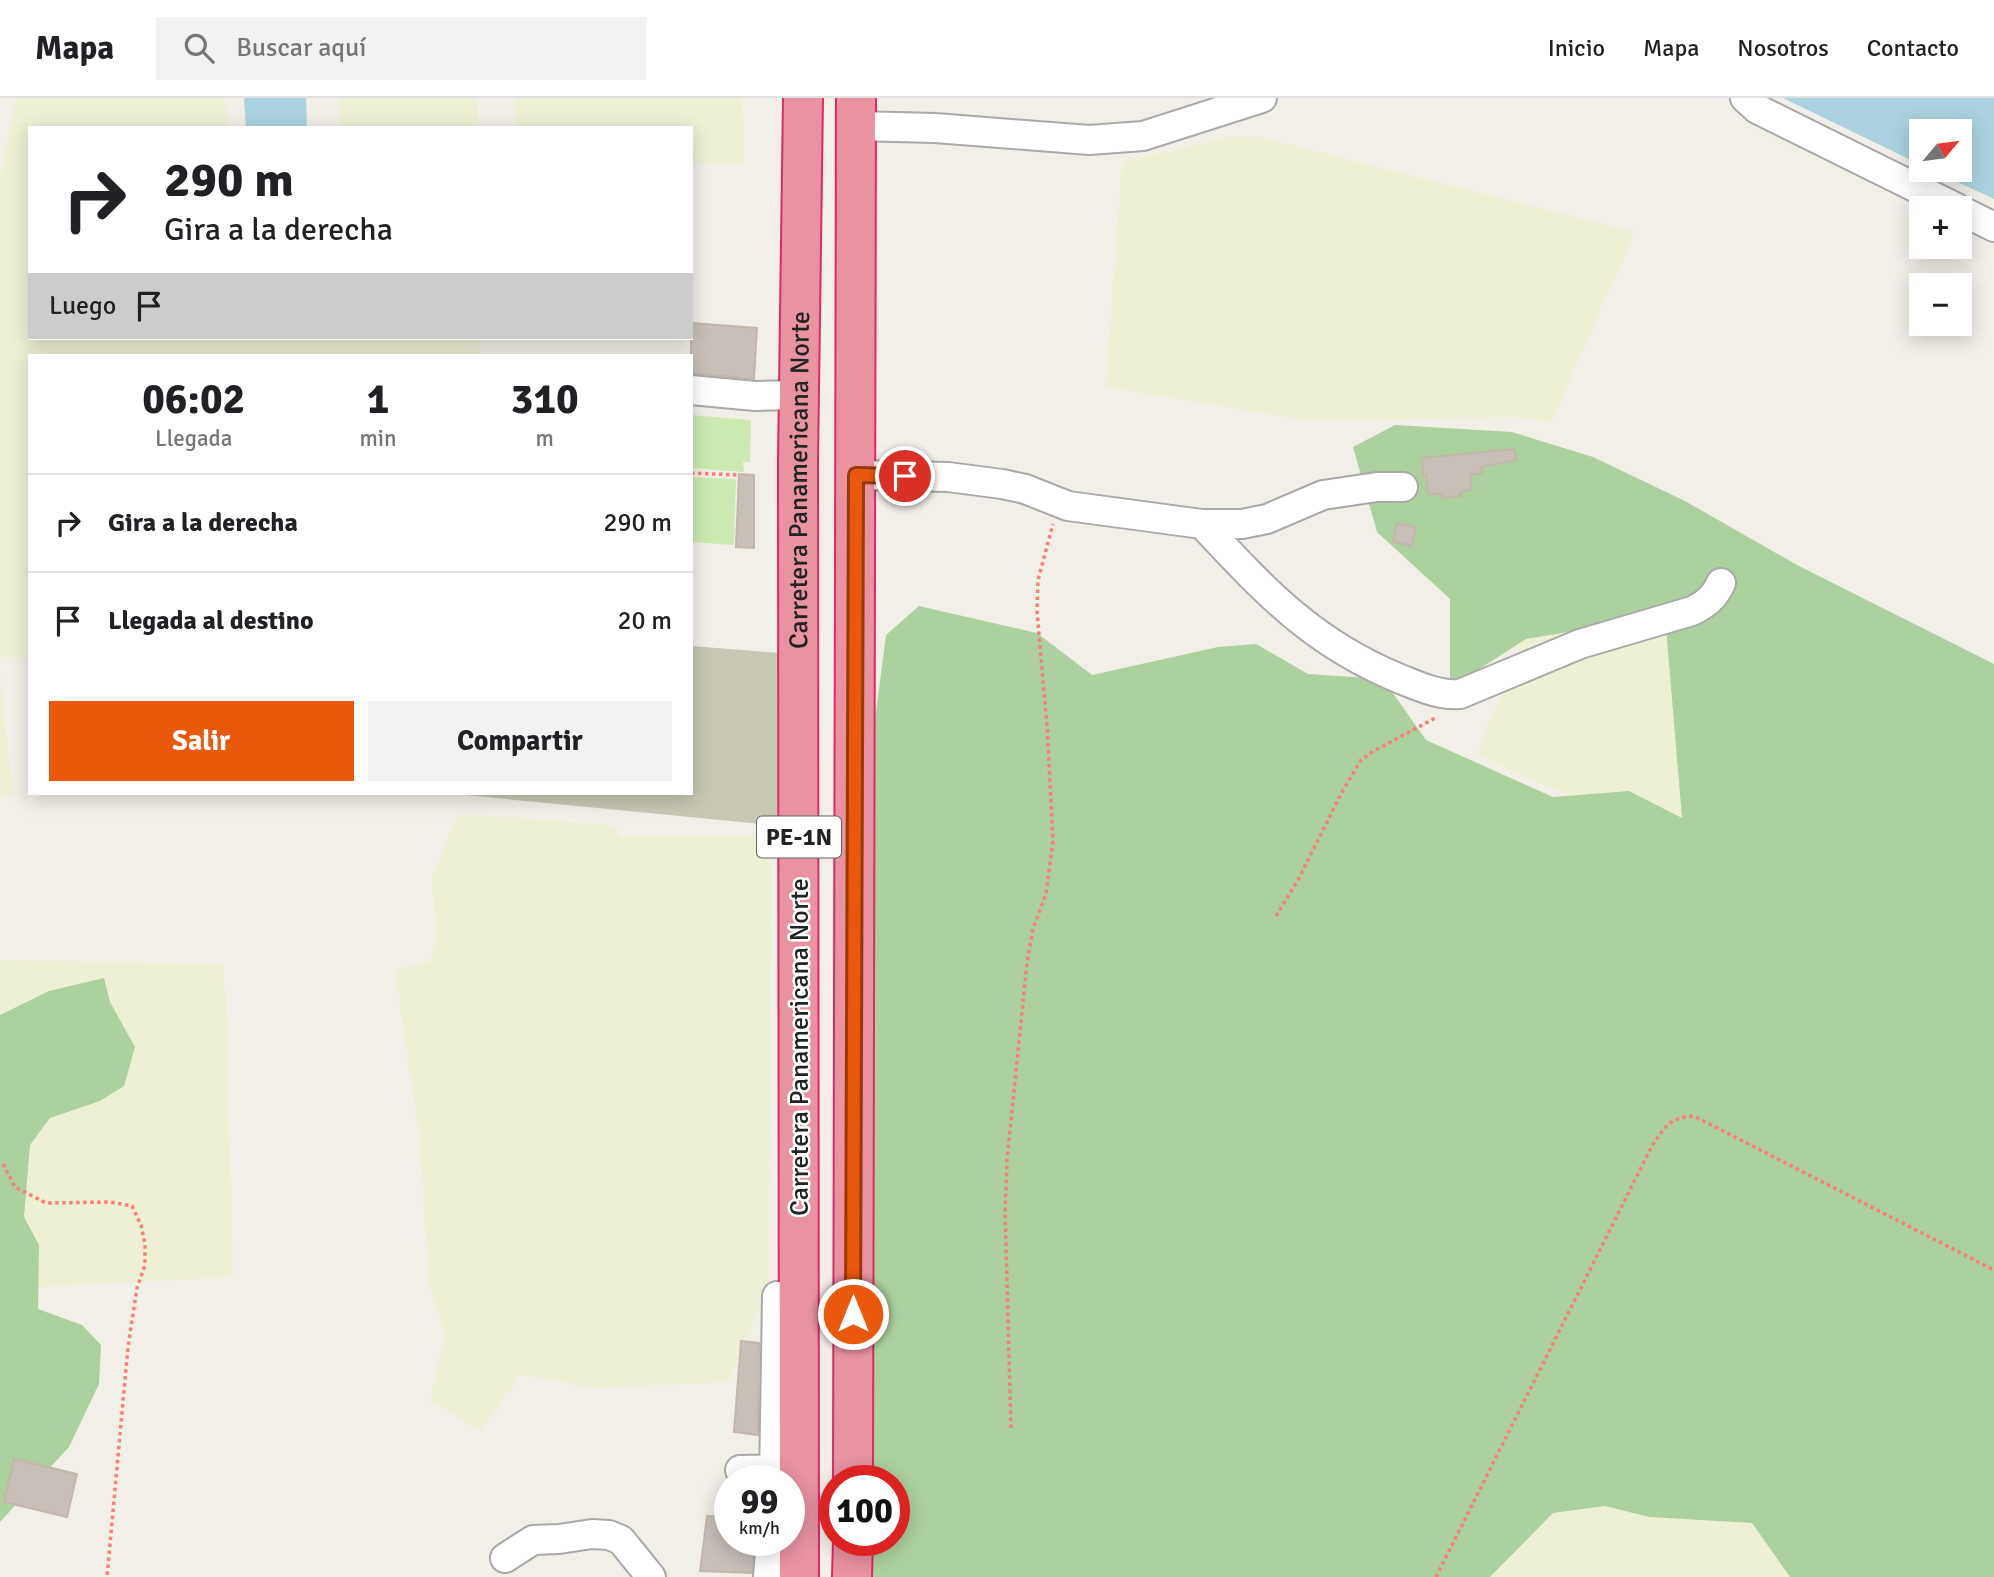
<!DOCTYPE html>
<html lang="es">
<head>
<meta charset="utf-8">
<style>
	body { margin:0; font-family:Signika,sans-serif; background:#f2f2f2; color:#202124; height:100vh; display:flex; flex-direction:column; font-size:26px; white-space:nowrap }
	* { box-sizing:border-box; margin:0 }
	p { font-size:23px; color:#757577 }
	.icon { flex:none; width:38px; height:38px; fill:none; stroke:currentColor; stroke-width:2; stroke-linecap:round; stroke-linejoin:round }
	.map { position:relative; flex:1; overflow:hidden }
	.drawer { position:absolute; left:28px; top:256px; width:665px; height:441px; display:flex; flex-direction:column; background:#fff; border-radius:0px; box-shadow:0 4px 18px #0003 }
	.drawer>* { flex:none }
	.guide { position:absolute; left:28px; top:28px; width:665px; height:214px; border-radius:0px; box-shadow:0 4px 18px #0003; background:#fff; color:#202124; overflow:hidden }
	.needle { width:46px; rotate:61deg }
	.tools { position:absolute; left:1909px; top:21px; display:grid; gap:14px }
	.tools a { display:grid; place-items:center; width:63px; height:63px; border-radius:0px; background:#fff; box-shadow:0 4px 18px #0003; font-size:35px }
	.speed { position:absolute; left:714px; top:1367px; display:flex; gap:14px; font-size:35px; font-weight:700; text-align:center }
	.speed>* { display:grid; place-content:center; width:91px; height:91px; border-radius:50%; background:#fff; box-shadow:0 4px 18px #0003; line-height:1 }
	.speed small { font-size:18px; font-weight:400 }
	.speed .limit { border:10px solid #d22; background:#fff; color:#111 }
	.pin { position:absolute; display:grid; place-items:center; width:60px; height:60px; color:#fff; margin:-30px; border:4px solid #fff; border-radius:50%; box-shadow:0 2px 7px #0007 }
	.me { position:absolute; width:77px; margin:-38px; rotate:0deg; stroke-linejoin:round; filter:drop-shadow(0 0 5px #0008) }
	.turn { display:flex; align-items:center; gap:24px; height:147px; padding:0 21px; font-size:32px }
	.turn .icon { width:91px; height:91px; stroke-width:2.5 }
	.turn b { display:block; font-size:49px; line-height:60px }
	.then { display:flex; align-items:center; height:66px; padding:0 21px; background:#0003; gap:14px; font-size:26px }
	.eta { display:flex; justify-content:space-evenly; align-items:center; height:119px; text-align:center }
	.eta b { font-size:42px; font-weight:700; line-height:49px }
	.primary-button { display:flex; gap:14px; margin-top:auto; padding:14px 21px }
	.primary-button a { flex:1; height:80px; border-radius:0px; background:#ea580c; color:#fff; font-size:28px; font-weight:700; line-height:80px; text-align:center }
	.primary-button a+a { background:#f2f2f2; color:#202124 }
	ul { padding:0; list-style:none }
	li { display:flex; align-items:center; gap:21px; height:98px; padding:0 21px; border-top:2px solid #e0e0e0 }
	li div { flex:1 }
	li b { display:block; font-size:26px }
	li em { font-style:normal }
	header { display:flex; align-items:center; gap:42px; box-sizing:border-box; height:98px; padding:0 35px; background:#fff; border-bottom:2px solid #e0e0e0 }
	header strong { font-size:33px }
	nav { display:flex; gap:38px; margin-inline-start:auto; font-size:24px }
	.search { width:490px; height:63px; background:#f2f2f2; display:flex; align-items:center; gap:18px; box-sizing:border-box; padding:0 24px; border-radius:0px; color:#757577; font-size:26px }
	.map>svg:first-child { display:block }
	.construction { fill:#c7c7b4 }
	.farmland { fill:#eef0d5 }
	.grass { fill:#cdebb0 }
	.forest { fill:#add19e }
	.water { fill:#aad3df }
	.building { fill:#c7bfb8; stroke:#c4b6ab; stroke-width:2 }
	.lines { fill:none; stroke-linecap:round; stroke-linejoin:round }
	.minor-casing { stroke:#a9a9a9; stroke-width:32 }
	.highway-casing { stroke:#dc2a67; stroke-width:42 }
	.path { stroke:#fa8072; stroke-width:3.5; stroke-dasharray:3.5 3.5; stroke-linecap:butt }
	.minor { stroke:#fff; stroke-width:28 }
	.highway { stroke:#e892a2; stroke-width:38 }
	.route-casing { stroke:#983908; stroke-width:18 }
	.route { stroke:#ea580c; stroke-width:12 }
	.labels { text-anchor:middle; stroke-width:5; stroke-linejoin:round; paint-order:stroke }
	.shield { fill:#fff; stroke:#646464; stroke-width:2 }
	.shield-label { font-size:24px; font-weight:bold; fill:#222 }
	.street-label { font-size:26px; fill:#222; stroke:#fff }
</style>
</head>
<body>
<header>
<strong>Mapa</strong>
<div class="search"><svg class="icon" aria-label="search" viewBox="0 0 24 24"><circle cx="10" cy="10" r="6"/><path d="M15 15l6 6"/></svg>Buscar aquí</div>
<nav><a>Inicio</a><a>Mapa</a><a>Nosotros</a><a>Contacto</a></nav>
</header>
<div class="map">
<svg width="1994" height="1479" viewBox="0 0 1994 1479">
	<rect width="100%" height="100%" fill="#f2efe9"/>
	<path class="construction" d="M691,548l88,7 2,173 -315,-31 1,-2h224z"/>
	<path class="farmland" d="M16,0h208l6,30h-200v210h449v17h-449v303l-30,-1v-479z
		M339,0h139v30h-140z
		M514,0h228l2,66 -53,-1v-35h-176z
		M1228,39h31l376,95 -84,190 -37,-5 -201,4 -207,-34 16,-225z
		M1546,425l223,152 -4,205 -143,-64 -91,-36 -55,-26 42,-95 3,-30z
		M0,579l13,120h-13z
		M458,716l154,11 9,12 150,-1 -2,453 -41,93 -137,6 -70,-14 -40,56 -51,-29 15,-66 -16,-52 -9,-142 -25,-170 36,-10 5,-25 -4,-58z
		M0,862l222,4 4,33 7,280 -233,12z
		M1605,1408l44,11 103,6 38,54h-300l63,-64z"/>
	<path class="grass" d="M691,317l60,5 -1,42h-7l1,10 -53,-4z
		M691,379l45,2 -2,66 -43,-3z"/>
	<path class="forest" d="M1395,327l117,7 81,25 92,44 114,65 195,98v913h-204l-38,-54 -103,-6 -44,-11 -52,7 -63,64h-620v-37h24v-60h-24l-1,-714 17,-131 33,-29 118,27 55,42 126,-28 38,-3 52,30 75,5 43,61 127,57 76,-6 53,27 -17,-202 -139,23 -76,49v-89l-73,-67 -24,-85z
		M104,880l6,24 25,45 -11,39 -24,15 -50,17 -20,27 -6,72 15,28 -1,64 44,16 19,20 -2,39 -30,63 -69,75v-507l49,-24z"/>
	<path class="water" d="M244,0h62l1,30h-61z
		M1783,0h211v101l-62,-29h28v-39h-38l-1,34z"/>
	<path class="building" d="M691,225l66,5 -3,51 -63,-6z
		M1514,351l2,11 -35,7 1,6 -12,2 2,14 -12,3 1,4 -18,2 -1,-4h-14l-2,-19h-3l-1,-17z
		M739,376l15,1v73l-18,-1z
		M1397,425l19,4 -4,19 -19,-4z
		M741,1243l18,2 -1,92 -24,-3z
		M14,1361l63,15 -10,43 -63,-15z
		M707,1418l23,1v23h24l-2,33 -52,-2z"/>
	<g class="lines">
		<defs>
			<path id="minor" d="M1745,0l12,11 200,99
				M856,28l79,2 154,12 54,-4 119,-38
				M1960,112l34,17
				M691,292l64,6 44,-1
				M856,377l92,2 54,7 23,5 43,17 134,18h40l25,-5 56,-24 54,-8h26
				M1202,426c63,67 109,118 196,154 20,8 41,18 62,16l120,-50 112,-33c14,-7 22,-13 29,-28
				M740,1372l53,-1
				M774,1382l3,-184
				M505,1460l28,-18 26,-1 33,-5 17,1 12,5 30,37
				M768,1479l3,-37"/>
			<g id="highway">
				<path d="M853,1382l3,-1382"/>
				<path id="s1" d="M799,1479l-1,-1116 5,-363"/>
				<path d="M852,1479l1,-37"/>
			</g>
		</defs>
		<use href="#minor" class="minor-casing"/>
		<use href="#highway" class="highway-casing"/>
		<path class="path" d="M691,375l46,2
			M1276,818l22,-36 45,-90 18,-30 11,-8 65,-35
			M3,1066l12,23 31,16 64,-1 22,4 9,19 4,19v21l-8,23 -9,59 -21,230
			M1011,1330l-6,-216 2,-52 20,-197 6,-34 13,-35 7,-53 -6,-115 -10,-115 1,-31 15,-56
			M1436,1479l216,-431c13,-20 18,-28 42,-30l300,154"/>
		<use href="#minor" class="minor"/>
		<use href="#highway" class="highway"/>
	</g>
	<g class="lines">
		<defs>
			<path id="route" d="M853,1216l3,-839 49,1"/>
		</defs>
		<use href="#route" class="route-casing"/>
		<use href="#route" class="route"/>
	</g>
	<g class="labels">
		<rect class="shield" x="757" y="718.5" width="84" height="41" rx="5"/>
		<g class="shield-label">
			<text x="799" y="747">PE-1N</text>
		</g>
		<g class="street-label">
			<text dy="9" stroke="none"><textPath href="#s1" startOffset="1097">Carretera Panamericana Norte</textPath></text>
			<text transform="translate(799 949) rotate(-90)" y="9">Carretera Panamericana Norte</text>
		</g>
	</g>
</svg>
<div class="tools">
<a><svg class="needle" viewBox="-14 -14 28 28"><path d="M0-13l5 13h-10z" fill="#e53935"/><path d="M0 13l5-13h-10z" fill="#757577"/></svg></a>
<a>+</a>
<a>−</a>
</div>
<div class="speed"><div>99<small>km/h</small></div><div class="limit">100</div></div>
<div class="pin" style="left:905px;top:378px;background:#d93025"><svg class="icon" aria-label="arrive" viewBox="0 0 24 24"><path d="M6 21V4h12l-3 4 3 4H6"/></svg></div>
<svg class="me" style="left:853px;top:1216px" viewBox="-20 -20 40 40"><circle r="17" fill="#ea580c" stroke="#fff" stroke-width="3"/><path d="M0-11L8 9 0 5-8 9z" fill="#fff"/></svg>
<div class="guide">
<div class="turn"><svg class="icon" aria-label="right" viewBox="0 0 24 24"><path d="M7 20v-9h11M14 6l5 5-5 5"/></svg><div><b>290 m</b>Gira a la derecha</div></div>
<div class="then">Luego<svg class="icon" aria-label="arrive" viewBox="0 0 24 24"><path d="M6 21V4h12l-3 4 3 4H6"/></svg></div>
</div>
<section class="drawer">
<div class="eta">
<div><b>06:02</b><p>Llegada</p></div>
<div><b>1</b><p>min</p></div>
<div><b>310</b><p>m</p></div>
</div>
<ul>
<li><svg class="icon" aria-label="right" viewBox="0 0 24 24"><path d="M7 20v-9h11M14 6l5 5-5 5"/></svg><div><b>Gira a la derecha</b></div><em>290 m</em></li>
<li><svg class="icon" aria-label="arrive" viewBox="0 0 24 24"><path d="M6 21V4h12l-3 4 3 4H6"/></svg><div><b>Llegada al destino</b></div><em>20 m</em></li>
</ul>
<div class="primary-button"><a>Salir</a><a>Compartir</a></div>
</section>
</div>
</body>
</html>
